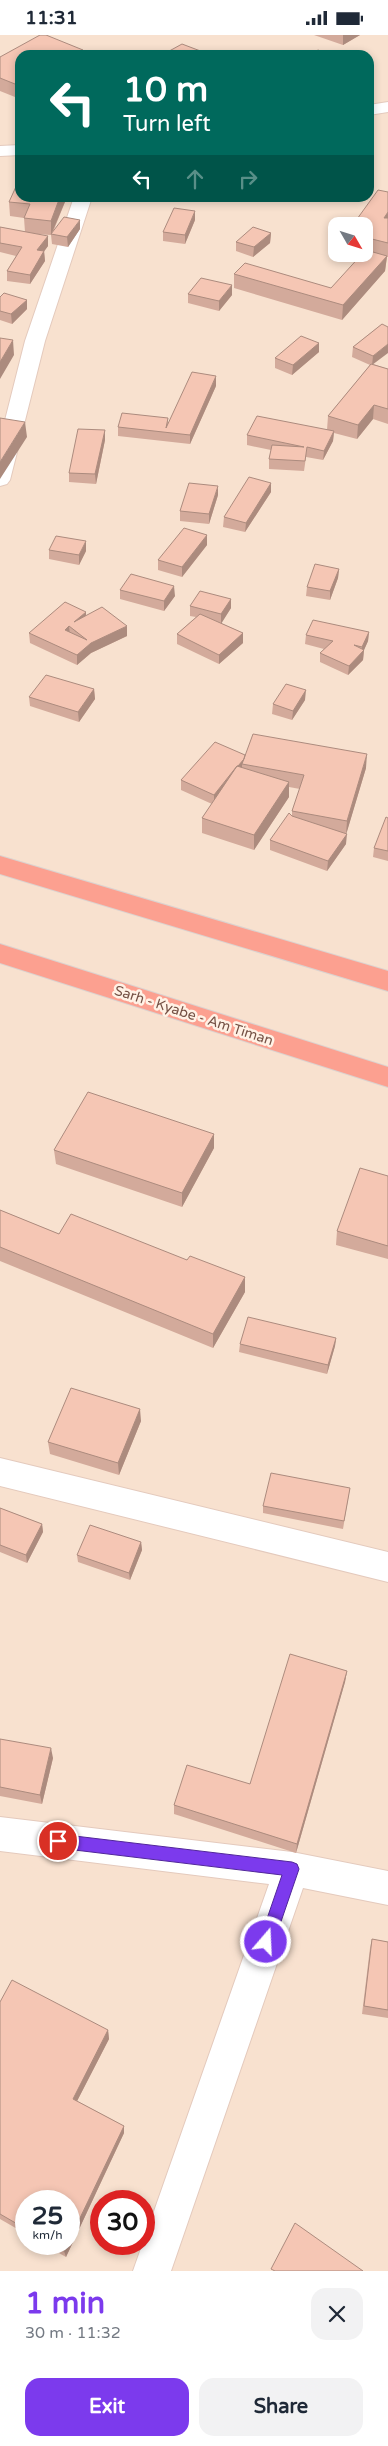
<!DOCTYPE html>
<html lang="en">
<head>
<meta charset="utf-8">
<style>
	body { margin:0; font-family:"Varela Round",sans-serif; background:#f2f2f3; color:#1f2937; height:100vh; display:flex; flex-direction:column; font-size:19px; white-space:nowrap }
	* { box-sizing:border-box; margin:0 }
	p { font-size:16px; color:#747a83 }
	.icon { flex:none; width:28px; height:28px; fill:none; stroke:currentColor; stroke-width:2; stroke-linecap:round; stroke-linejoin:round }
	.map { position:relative; height:2236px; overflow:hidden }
	.details { display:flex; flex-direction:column; background:#fff; flex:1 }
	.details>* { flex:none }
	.hud { position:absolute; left:15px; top:15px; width:359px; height:152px; border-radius:15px; box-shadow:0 2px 8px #0003; background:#00695c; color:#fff; overflow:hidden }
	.needle { width:32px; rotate:129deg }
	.buttons { position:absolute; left:328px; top:182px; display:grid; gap:10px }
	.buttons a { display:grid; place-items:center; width:45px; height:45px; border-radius:10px; background:#fff; box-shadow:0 2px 8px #0003; font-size:25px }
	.speed { position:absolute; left:15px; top:2155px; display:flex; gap:10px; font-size:25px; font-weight:700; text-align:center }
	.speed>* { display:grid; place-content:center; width:65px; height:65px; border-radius:50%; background:#fff; box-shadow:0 2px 8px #0003; line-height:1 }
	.speed small { font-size:12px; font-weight:400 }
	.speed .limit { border:8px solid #d22; background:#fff; color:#111 }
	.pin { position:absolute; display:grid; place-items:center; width:42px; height:42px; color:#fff; margin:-21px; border:2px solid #fff; border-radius:50%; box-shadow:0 1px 5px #0007 }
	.me { position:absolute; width:55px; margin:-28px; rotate:19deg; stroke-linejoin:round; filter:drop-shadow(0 0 4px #0008) }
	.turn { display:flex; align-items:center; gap:18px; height:105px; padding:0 25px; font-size:22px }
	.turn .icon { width:65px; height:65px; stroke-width:2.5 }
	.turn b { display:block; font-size:35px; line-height:42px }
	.lanes { display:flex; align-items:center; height:48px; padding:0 25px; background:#0003; justify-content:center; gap:25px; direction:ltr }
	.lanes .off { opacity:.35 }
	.round { display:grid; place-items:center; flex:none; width:52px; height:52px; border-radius:15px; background:#f2f2f3 }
	.headline { display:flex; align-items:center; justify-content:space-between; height:85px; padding:0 25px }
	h1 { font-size:30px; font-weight:800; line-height:38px; color:#7c3aed }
	.cta { display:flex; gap:10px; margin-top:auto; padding:10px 25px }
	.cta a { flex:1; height:58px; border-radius:15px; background:#7c3aed; color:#fff; font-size:20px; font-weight:800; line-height:58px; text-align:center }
	.cta a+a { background:#f2f2f3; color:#1f2937 }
	.status { display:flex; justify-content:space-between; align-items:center; height:35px; padding:0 25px; background:#fff; direction:ltr }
	.status svg { height:14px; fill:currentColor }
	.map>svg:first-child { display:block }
	.residential { fill:#f8e1cf; fill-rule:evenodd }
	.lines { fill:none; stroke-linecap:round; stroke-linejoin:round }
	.street-casing { stroke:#e4cabd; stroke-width:2 }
	.highway-casing { stroke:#dbd2cf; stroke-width:2 }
	.street { fill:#fff; fill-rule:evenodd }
	.highway { fill:#fca090; fill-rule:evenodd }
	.wall { fill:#d3aa9b }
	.shaded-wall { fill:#ac8b7e }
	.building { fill:#f5c6b4; stroke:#ac8b7e; fill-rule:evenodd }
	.route { fill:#7c3aed; stroke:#51269a }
	.labels { text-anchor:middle; stroke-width:5; stroke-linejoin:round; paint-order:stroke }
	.street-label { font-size:14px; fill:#755145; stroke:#fff2e6 }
</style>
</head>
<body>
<div class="status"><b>11:31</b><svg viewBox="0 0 49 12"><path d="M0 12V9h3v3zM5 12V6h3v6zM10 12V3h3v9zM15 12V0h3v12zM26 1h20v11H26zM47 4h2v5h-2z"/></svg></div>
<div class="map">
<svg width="388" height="2236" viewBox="0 0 388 2236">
	<rect width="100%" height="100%" fill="#feeede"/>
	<path class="residential" d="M0,0h388v2236h-388zM20,20h349v142h-349zM336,191h28v28h-28zM26,2166h43v43h-43zM101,2166h43v43h-43z"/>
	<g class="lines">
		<defs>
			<path id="street" d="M388,67v10l-19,3v-10z
				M20,110v10l-20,1v-10z
				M74,162h18l-47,144 -35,139 -3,4 -7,2v-46l25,-99z
				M0,1423l388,94v30l-388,-96z
				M0,1782l292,35 96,19v34l-85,-17 -132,383h-38l136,-387 -269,-33z"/>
			<path id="highway" d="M0,821l388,115v20l-388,-117z
				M0,909l388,123v20l-388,-124z"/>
		</defs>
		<use href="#street" class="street-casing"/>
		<use href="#highway" class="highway-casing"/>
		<use href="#street" class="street"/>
		<use href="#highway" class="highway"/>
	</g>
	<path class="wall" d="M314,0h46l-17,10z
		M20,20v44l-20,-8v-34z
		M388,157v65h-1l-2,14 -43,49 -108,-32v-14l97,14 33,-34v-28z
		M20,162h47l-14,35 27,-3 -12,18 -16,-3 -1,-9 -17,-1 14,12 -4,5 1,10 -15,23 -23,-3v-10l9,-15 -16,-4v-25l25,5 -1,-14 -14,-2 -1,-14z
		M195,185l-10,24 -22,-3v-9z
		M271,198l-1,10 -17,14 -17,-6v-9z
		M188,259l44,1 -13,16 -31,-8z
		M0,262l27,3v9l-15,15 -12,-4z
		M382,289l-9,40 15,5v55l-15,-5 -16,20 -23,-6 -1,8 -10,19 -17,-3 -2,14 -35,-2v-10l2,-9 -24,-5v-10l80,-5 1,-14 42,-51 -18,-8 1,-10z
		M319,308v9l-27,23 -17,-7v-10z
		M216,351l-26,58 -72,-8v-9l50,-9v5z
		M105,395v10l-9,44 -27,-2v-9z
		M271,448v9l-26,40 -22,-5 1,-10z
		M218,460l-9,29 -29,-3v-10z
		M207,500v10l-25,32 -24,-7v-10z
		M49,515l37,1 -7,14 -30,-6z
		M339,534l-1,9 -8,22 -24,-4 1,-9z
		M120,555l55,6 -11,15 -44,-12z
		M231,564v9l-10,15 22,10v10l-24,21 -42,-20v-10l19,-17 -6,-1v-10z
		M86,581l41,20 -36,17 -14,12 -47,-22 -1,-10z
		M369,597l-1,9 -4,9 -1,10 -15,15 -28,-13v-9l4,-4 -19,-5 1,-9z
		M94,654l1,10 -16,23 -49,-16 -1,-9z
		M305,665l-13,20 -20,-6 1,-10z
		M245,720l121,13 -20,66v10l-19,27 -57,-21v-10l22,-24v-5l8,-22 -11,-2v10l-35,53 -52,-17v-15l10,-14 -31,-14v-10z
		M388,783v43l-15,-4 1,-9z
		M214,1099v14l-32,59 -126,-43 -2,-14z
		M388,1141v83l-52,-14 1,-14z
		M0,1175l59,24 128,26 58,17v15l-32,56 -213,-87z
		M336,1303l-1,8 -8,28 -88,-22 1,-8z
		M141,1386l-22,54 -69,-21 -2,-12z
		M350,1453l-7,41 -80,-16v-7z
		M0,1473l42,16 1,8 -16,31 -27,-11z
		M141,1507l1,8 -12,30 -52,-18 -1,-7z
		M347,1636l-2,11 -49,171 -122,-39v-9l76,-21z
		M0,1704l53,19 -11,46 -42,-8z
		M372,1904l16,3v76l-26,-4 8,-66z
		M0,1967l108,28 1,9 -32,62 47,25v7l-58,124 -23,-13h26l-43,-43v33l-26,-15z"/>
	<path class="shaded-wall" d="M343,0h17l-17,10z
		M83,15v5h-10z
		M60,162h7l-16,38v-14z
		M195,176v9l-10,24v-9z
		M388,177v13l-4,-7z
		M80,185v9l-12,18 -1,-10z
		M271,198l-1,10 -17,14 1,-10z
		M48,201v10l-10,14 -1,-10z
		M44,216l1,10 -15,23v-9z
		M387,221l-2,15 -43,49 1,-15z
		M232,250v10l-13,16v-10z
		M27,265v9l-15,15 -1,-10z
		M13,305l1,15 -14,24v-17z
		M319,308v9l-27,23 1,-10z
		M388,309v9l-16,12 1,-9z
		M216,341v10l-26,58v-9z
		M374,370l-1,14 -16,20 1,-14z
		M25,387l2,15 -27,42v-17z
		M105,395v10l-9,44 -1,-10z
		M334,396l-1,10 -10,19 1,-9z
		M271,448v9l-26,40 1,-9z
		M218,451v9l-9,29v-10z
		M207,500v10l-25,32v-10z
		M86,506v10l-7,14v-10z
		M339,534l-1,9 -8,22v-9z
		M174,551l1,10 -11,15v-10z
		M231,564v9l-10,16v-10z
		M86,577v9l-11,11 -1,-10z
		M69,591l1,10 -5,-6z
		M127,591v10l-36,17 -14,12v-10l14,-12z
		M369,597l-1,9 -4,9 -1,10 -15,15 1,-9 13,-14v-5z
		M243,598v10l-24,21v-9z
		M94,654l1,10 -16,23 -1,-10z
		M306,655l-1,10 -13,20 1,-9z
		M367,719l-1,14 -20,67 1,-14z
		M247,720l-5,9v7l-28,34v-10z
		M289,747v15l-35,53v-15z
		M347,799l-1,10 -19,27 1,-10z
		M214,1099v14l-32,59v-14z
		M245,1242v15l-32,56v-14z
		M336,1303l-1,8 -8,28 1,-9z
		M140,1374l1,12 -22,54 -1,-12z
		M42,1489l1,8 -16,31 -1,-8z
		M141,1507l1,8 -12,30 -1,-7z
		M347,1636l-2,11 -49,171 1,-9z
		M51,1713l2,10 -11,46 -2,-9z
		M108,1995l1,9 -35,68 -1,-8z
		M124,2091v7l-58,124 -2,-6 3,-7h2v-3z"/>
	<path class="building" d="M40,0h6l37,15 -10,5h-53v31l-20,-8v-21z
		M182,9l29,11h-49z
		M318,15l13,5h-21z
		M19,145h1v17h40l-9,24 -27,-3 6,-14 -21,-2z
		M378,155l10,2v20l-4,6h4v25l-24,-6v-11h-12z
		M174,173l21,3 -10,24 -22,-3z
		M64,182l16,3 -13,17 -16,-3z
		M0,192l48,9 -11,14 7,1 -14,24 -23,-4 15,-24 -22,-4z
		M253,192l18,6 -17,14 -18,-5z
		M366,215l21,6 -44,49 -109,-31 11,-11 86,25 31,-34h2v-2z
		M201,243l31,7 -13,16 -31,-7z
		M4,258l23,7 -16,14 -11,-3v-14z
		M382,289l6,3v17l-15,12 -20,-9z
		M301,301l18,7 -26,22 -18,-7z
		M0,303l13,2 -13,22z
		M371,329l17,5v40l-14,-4 -16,20 -30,-9z
		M192,337l24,4 -26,59 -72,-8 4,-14 46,5 -2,10z
		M257,381l77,15 -10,20 -17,-4 -2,14 -36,-2 3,-14 32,2 -57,-12z
		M0,383l25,4 -25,40z
		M78,394l27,1 -10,44 -26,-1z
		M249,442l22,6 -25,40 -22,-6z
		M189,448l29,3 -9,28 -29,-3z
		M184,493l23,7 -25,32 -24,-7z
		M56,501l30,5 -7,14 -30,-5z
		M315,529l24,5 -9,22 -23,-4z
		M131,539l43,12 -10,15 -44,-11z
		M200,556l31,8 -10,15 -31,-8z
		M65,567l21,10 -12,10 28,-15 25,19 -36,17 -14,12 -48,-22zM69,591l18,14 -22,-10z
		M200,579l43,19 -24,22 -42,-21z
		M313,585l56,12 -7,15 -8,-2 10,5 -15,16 -29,-13 13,-12 -27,-6z
		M46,640l48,14 -16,23 -49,-15z
		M286,649l20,6 -13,21 -20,-7z
		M253,699l114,20 -20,67 -55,-10 12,-36 -62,-11z
		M215,707l30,13 -1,4 -6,7h-1l-23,29 -33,-15z
		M237,731l52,16 -35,53 -52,-17z
		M289,778l3,3 55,18 -19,27 -58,-21z
		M386,782l2,1v33l-14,-3z
		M88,1057l126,42 -32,59 -128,-43z
		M360,1133l28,8v70l-51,-15z
		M0,1175l59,24 12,-20 116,46 3,-4 55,21 -32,57 -213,-87z
		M248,1282l88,21 -8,27 -88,-21z
		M71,1353l69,21 -22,54 -70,-21z
		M271,1438l79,15 -6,33 -81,-15z
		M0,1473l42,16 -16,31 -26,-10z
		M90,1490l51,17 -12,31 -52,-18z
		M290,1619l57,17 -50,173 -123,-39 13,-40 63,19z
		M0,1704l51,9 -11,47 -40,-8z
		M372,1904l16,3v68l-24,-4z
		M12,1945l96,50 -35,69 51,27 -55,115v-40h-43v28l-26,-15v-212z
		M295,2188l68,48h-88l-4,-2z
		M52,2209h15l-3,7z"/>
	<path class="route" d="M58,1799l234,28 5,2 2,5 -25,73 -2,5 -6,2 -5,-2 -2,-5 23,-67 -224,-27 -5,-2 -2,-5 2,-5z"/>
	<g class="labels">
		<g class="street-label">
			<text transform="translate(194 980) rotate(18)" y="5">Sarh - Kyabe - Am Timan</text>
		</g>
	</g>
</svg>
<div class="buttons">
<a><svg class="needle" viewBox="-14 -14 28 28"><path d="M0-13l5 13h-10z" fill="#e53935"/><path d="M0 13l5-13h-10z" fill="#747a83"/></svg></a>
</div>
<div class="speed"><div>25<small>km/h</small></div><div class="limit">30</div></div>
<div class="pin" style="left:58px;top:1806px;background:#d93025"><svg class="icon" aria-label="arrive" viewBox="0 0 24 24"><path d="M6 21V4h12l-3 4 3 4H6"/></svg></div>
<svg class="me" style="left:266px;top:1907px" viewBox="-20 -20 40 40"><circle r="17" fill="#7c3aed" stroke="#fff" stroke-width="3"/><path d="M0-11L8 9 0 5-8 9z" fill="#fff"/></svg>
<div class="hud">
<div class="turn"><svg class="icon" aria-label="left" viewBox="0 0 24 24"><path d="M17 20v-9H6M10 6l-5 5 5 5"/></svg><div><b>10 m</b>Turn left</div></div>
<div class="lanes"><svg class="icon" aria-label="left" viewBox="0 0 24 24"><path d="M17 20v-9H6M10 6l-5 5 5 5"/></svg><svg class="icon off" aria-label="ahead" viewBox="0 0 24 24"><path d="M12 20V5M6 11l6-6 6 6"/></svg><svg class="icon off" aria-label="right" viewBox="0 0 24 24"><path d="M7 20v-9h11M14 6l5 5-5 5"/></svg></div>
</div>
</div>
<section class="details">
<div class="headline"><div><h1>1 min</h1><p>30 m · 11:32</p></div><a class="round"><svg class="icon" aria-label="close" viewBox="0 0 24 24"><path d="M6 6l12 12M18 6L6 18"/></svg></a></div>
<div class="cta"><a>Exit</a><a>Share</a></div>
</section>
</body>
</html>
